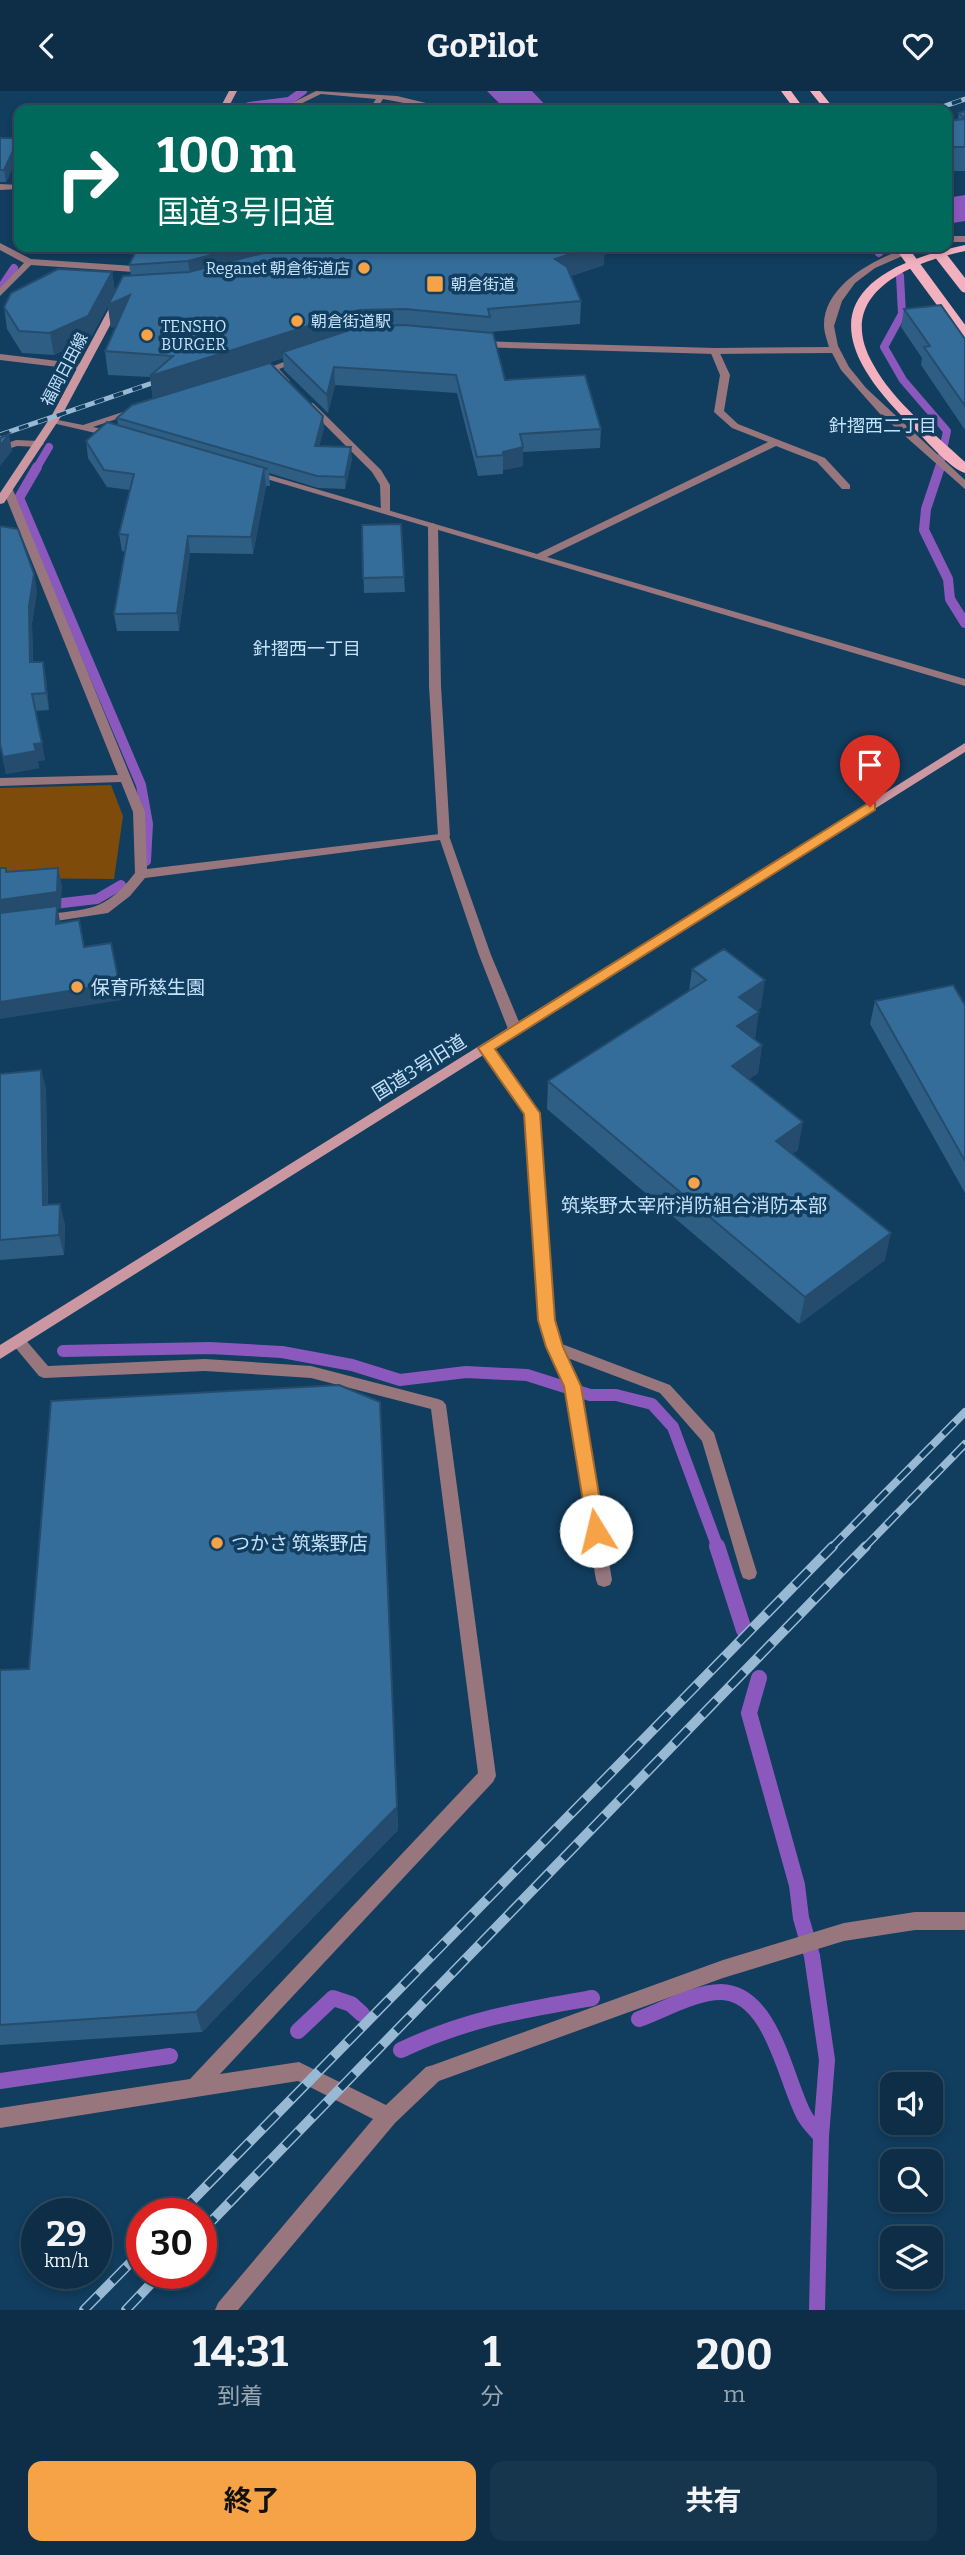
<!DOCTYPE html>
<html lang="ja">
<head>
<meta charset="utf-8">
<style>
	body { margin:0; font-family:Bitter,"Noto Sans JP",serif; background:#16364d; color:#f1f3f6; height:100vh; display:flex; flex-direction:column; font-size:26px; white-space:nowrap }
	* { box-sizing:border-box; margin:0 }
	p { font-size:23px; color:#9aa8b3 }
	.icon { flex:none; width:38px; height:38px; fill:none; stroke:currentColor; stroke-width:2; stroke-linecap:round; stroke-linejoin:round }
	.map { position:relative; height:2219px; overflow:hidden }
	.panel { display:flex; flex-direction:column; background:#0d2e46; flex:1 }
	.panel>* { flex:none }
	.guide { position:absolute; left:14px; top:14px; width:938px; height:147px; border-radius:14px; box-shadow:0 4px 10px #0003,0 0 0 2px #2d4a5f; background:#00695c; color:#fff; overflow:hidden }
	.tools { position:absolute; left:880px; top:1981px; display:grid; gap:14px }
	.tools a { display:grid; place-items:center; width:63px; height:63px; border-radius:14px; background:#0d2e46; box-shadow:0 4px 10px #0003,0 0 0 2px #2d4a5f; font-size:35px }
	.speed { position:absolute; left:21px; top:2107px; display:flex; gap:14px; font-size:35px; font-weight:700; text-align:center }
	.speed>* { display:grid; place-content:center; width:91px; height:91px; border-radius:50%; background:#0d2e46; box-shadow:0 4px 10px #0003,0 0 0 2px #2d4a5f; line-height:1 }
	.speed small { font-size:18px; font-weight:400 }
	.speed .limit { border:10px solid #d22; background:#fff; color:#111 }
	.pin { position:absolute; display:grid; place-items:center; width:60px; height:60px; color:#fff; margin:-72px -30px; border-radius:50% 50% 50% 0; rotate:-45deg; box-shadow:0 0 7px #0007 }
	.pin .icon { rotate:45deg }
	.me { position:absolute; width:77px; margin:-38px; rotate:351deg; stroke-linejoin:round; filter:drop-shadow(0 0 5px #0008) }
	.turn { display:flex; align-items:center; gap:24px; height:147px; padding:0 28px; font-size:32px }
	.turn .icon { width:91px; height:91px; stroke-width:2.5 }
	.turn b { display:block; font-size:49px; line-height:60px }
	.eta { display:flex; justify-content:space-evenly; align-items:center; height:119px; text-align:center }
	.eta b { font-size:42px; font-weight:700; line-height:49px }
	.action { display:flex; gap:14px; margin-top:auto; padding:14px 28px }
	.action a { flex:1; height:80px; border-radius:14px; background:#f6a247; color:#111; font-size:28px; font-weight:700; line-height:80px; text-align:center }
	.action a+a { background:#16364d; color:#f1f3f6 }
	header { display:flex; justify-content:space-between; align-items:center; height:91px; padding:0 28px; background:#0d2e46; font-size:32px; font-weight:700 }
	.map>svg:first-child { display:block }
	.green { fill:#7e4b0a }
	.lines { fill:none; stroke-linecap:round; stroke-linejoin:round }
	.stream-far3 { stroke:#8b58bd; stroke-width:8 }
	.stream-far2 { stroke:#8b58bd; stroke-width:10 }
	.stream-far1 { stroke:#8b58bd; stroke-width:12 }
	.stream { stroke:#8b58bd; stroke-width:16 }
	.river { fill:#8b58bd; fill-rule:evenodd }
	.lane { fill:#97767d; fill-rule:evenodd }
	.street { fill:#97767d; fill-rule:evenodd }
	.secondary { fill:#cb98a2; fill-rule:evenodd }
	.primary { fill:#f3b1bf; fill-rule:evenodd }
	.rail-far2-casing { stroke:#98b9d4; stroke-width:5 }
	.rail-far1-casing { stroke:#98b9d4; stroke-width:8 }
	.rail-casing { stroke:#98b9d4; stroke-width:10 }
	.rail-far2 { stroke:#113d5e; stroke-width:3.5; stroke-dasharray:10; stroke-linecap:butt }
	.rail-far1 { stroke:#113d5e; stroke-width:5; stroke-dasharray:16; stroke-linecap:butt }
	.rail { stroke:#113d5e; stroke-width:7; stroke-dasharray:20; stroke-linecap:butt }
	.primary-bridge { stroke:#f3b1bf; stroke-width:11 }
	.wall { fill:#2e5e84 }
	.shaded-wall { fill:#254c6c }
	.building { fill:#356d9a; stroke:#254c6c; stroke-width:2 }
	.route { fill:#f6a247; stroke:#a0692e; stroke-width:2 }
	.poi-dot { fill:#f6a247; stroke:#113d5e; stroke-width:2.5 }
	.labels { text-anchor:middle; stroke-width:7; stroke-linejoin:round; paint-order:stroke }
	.far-poi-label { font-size:16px; fill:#c5e2fb; stroke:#113d5e; text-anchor:start }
	.far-street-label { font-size:16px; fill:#c5e2fb; stroke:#113d5e }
	.far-neighbourhood-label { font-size:18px; fill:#c5e2fb; stroke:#113d5e }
	.poi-label { font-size:19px; fill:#c5e2fb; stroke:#113d5e; text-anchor:start }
	.street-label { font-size:19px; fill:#c5e2fb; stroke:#113d5e }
</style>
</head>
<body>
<header><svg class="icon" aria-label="back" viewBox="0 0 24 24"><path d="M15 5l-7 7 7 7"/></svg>GoPilot<svg class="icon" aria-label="heart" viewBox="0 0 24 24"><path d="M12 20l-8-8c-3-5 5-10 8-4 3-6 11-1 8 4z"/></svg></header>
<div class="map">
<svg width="965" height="2219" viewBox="0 0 965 2219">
	<rect width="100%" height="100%" fill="#113d5e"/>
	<path class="green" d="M111,694l12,31 -9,63 -114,-1v-90z"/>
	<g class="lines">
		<path class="stream-far3" d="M249,15l40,-5 14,-10
			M874,156l5,6
			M900,185l2,38 -18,33 19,33 44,51 -8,38
			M0,198l14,-21
			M36,378l13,-22"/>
		<path class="stream-far2" d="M37,376l-18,31 122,287 7,39 -2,37
			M940,376l-14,42 -2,21 24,49 2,20 15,24
			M45,814l52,-6 24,-14"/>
		<path class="stream-far1" d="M63,1260l147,-3 72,4 70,13 48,15 66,-8 61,3 63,20h26l36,9 21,23 45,121"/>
		<path class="stream" d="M717,1455l27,84
			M759,1587l-10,35 48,172 4,33 11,38 15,104 -6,76
			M639,1928c25,-9 55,-27 82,-27 51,1 64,87 83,123 4,8 11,14 17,21l-4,174
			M298,1940l35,-33 18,6 11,10
			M401,1959c65,-31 121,-40 191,-52
			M0,1990l170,-25"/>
		<path class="river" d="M487,0h45l18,19h-44z
			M965,104v26l-18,3v-26z"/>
		<path class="lane" d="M316,0l81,5 58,14h-14l-58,-11 -5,8 3,3h-9l-2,-2 6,-9 -55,-5 -29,14 -37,2 35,-6z
			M0,93l19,1v4l-19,1z
			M0,152l31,16 103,7 4,3 -4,3 -103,-7 -31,31v-8l24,-25 -24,-13z
			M712,258h6l12,26 -6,36 14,13 87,34 25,27v4h-8l-25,-27 -41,-16 -229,111 418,122v7l-719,-213 9,-2 282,83 231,-112 -36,-14 -18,-16 6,-37 -10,-24z
			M0,263l83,10 5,3 -5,3 -83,-10z
			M135,317l8,2 -50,17 27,6 2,2 -5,3 -69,-16 5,-3 30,6z
			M16,349l23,1 5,3 -5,3 -22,-1 -17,6v-6z
			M8,396l5,3 132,322 2,57 301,-36 43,122 31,74 -2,3h-10l-2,-3 -29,-74 -39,-115 -295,38 -15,18 -22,17 -65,10 -4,-1 -2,-3 2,-3 4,-1c46,-7 61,-2 92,-42l-2,-61 -12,-30 -121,4v-8l118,-3 -115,-285z
			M554,1250l116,44 44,48 43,140 -2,5 -6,2 -6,-2 -2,-5 -39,-132 -42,-48 -111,-42 -2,-4 2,-4z"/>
		<path class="street" d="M947,145h18v6h-18z
			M911,156h12l-48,21 -20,15 -13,18 -8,25 4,20 11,21 17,21 99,92v9l-85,-75 -39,-44 -9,-17 -117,1 -237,-7 -5,-3 5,-3 237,7 114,-1c-2,-7 -5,-15 -5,-22 0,-41 53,-68 87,-78z
			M297,266l8,2 -26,10 11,12 -2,2h-6l-14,-15z
			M307,312h6l68,67 9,15v29l-9,-2 -1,-27 -8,-13 -65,-65z
			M433,432l5,3 3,160 9,150 -6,4 -6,-4 -9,-150 -1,-160z
			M486,952l5,2 48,68 14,207 8,27 19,39 32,194 -2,5 -6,2 -6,-2 -2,-5 -32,-194 -17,-39 -8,-27 -14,-206 -46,-66z
			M19,1245l5,2 24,28 157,-7 106,7 127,33 5,2 3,4 50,371 -3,6 -273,292 79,-12 87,43 40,-38 7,-2 290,-105 121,-37 71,-11h50v18h-50l-71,11 -121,37 -284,103 -44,42 -157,187h-23l3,-7 155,-184 -75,-38 -298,47v-20l190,-29 288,-306 -47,-364 -120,-31 -106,-7 -161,7 -5,-2 -25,-30 -2,-4 2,-4z"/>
		<path class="secondary" d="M229,0h8l-10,19h-8z
			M118,207l5,3 -61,114 -58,88 -4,1v-11l52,-78 61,-114z
			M965,652v9l-965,607v-14z"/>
		<path class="primary" d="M781,0h10l14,19h-10z
			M810,0h10l15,19h-10z
			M965,154v6c-56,12 -132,43 -92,113 21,39 60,68 92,98v11c-16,-5 -43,-37 -56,-50 -95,-93 -71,-151 56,-178z"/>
		<defs>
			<path id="rail-far2" d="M933,19l32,-11
				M0,344l167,-57"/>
			<path id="rail-far1" d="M831,1457l134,-136
				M864,1457l101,-104"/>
			<path id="rail" d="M179,2123l654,-668
				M201,2141l665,-686
				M84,2219l58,-59
				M126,2219l35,-37"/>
		</defs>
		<use href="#rail-far2" class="rail-far2-casing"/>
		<use href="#rail-far1" class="rail-far1-casing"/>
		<use href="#rail" class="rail-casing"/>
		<use href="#rail-far2" class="rail-far2"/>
		<use href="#rail-far1" class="rail-far1"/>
		<use href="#rail" class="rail"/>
		<path class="primary-bridge" d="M901,156l64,87
			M934,156l31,40"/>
	</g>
	<path class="wall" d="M965,20v60h-18v-50l11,-1 1,-7z
		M0,47h19v17l-13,27h-6z
		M86,156h175v6l343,12 -33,11 10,25 -1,23 -90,8 15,48 96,49 -1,19 -77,4v14l-20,4v4l-25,2 -21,-83 -122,-8 -7,28 -44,-43 -1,-12 -50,16 91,54 -5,18 33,13 -7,30 -27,-1 -49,-15 1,13h-4l-13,68 -63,-1 -11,78h-62l-3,-17 11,-62 -3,-1 -3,-17 11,-44 -23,-3 -19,-29 -2,-17 32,-15 -1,-8 36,-19 -3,-22 -42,-2 -3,-24 11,-25 -5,2 -3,-22 -17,31 -37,18 -32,-2 -15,-24 -3,-22 108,-35 3,20 16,-16 -2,-11 7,-14z
		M904,218l61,30v91l-44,-65 1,-7 -21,-31z
		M362,434l42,52 1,15 -41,1z
		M37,500l-5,32 1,39h10l3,16 3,32 -14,1 10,49 -7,1 1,7 -33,6 -6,-30z
		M692,878l69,39 -4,2 -2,29 7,6 -4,28 -9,6 49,71 -6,4 93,106 -86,64 -252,-215 1,-28 141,-90z
		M875,910l90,4v188l-95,-169z
		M41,979l5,20 2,115 17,19 -1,31 -64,5v-186z
		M380,1311l18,428 -196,202 -202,13v-375l29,-1z"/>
	<path class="shaded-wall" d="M19,48v16l-13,27 -2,-12z
		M242,156h19v18l-70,18 -3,-22z
		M592,156h13l-1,18 -50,16 1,-22z
		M112,181l3,21 15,2 3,23 -22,10 -3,-22 -17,31 -37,18 -4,-22z
		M359,219l1,24 -77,18v6l-130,42 -3,-24z
		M334,276l1,18 -7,28 -1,-18z
		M323,325l1,12 -8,30 -1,-12z
		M9,343l3,17 -12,15v-20z
		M351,356l1,12 -7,30v-12z
		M523,356v19l-20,4v4v-22z
		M264,378l2,17 -13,68 -2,-17z
		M188,445l2,17 -11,78 -2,-18z
		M34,483l3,17 -5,32 1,56 -3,-17 -1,-56z
		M43,571l3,16 3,32 -3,-17z
		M42,652l3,17 -7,1 -4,-17z
		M36,660l3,17 -33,6 -3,-17z
		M58,777l4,17 -1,24h-3l2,13 -1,19 -3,-17 -56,-7v-17z
		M765,889l-4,28 -26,17 4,-28z
		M119,892l3,17 -122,19v-17z
		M759,921l-4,28 -18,-14z
		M762,954l-4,28 -30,21 4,-28z
		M41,979l5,20 2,136 -5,-21z
		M803,1031l-5,28 -27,18 5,-27z
		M60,1113l5,20 -1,31 -5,-20z
		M891,1142l-6,27 -86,64 6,-27z
		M380,1311l18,428 -196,202 -6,-20z"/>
	<path class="building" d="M494,14l8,5h-24z
		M965,20v36h-18v-26l18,-2 -6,-6z
		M0,47h19l-15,32h-4z
		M138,156h104l-54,14 -59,4z
		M271,156h321l-37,12 12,8 14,34 -93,8 2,8 -85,-8 -46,1 -209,66 23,-20 -68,-5 25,-56 -22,10 15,-29 66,-4 82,-21z
		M58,178l54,3 -24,44 -38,17 -31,-2 -15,-24 7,-14z
		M941,214l24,34v67l-41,-59 6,-1 -26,-37z
		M404,234l89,8 12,47 80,-5 16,54 -81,5 3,13 -20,5v3l-26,2 -21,-82 -122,-8 -7,28 -44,-43 79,-26z
		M270,272l53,53 -8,30 36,1 -6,30 -28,-1 -200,-58 15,-13z
		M107,331l161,47h-4l-13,68 -63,-1 -11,77 -63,1 14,-79 -9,-1 15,-60 -30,-4 -18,-29z
		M9,343l-9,12v-8z
		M401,433l3,53 -41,1 -1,-53z
		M0,435l18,3 16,45 -5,32 1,56h13l3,31 -14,1 10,49 -8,1 2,7 -33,6 -3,-13z
		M0,777h6v4l52,-4 -1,24 -57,8z
		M57,815l-1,18 23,-4 5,27 27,-4 8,40 -119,19v-89z
		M724,858l41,31 -26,17 20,15 -22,14 25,19 -30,21 71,56 -27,19 115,92 -86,64 -257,-216 158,-101 -14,-11z
		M953,894l12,20v156l-90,-160z
		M41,979l2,135 17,-1 -1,31 -59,5v-166z
		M339,1294l41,17 17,405 -201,205 -196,13v-355l29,-1 22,-268z"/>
	<path class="route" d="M870,711l5,1v7l-380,239 45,64 15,207 8,27 18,39 24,145 -9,8 -7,-2 -25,-151 -18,-39 -8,-27 -14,-206 -46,-66z"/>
	<g class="poi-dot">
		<circle cx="364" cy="177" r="7"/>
		<rect x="426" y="184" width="18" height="18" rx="3.5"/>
		<circle cx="297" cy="230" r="7"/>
		<circle cx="147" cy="244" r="7"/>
		<circle cx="77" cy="896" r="7"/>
		<circle cx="694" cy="1092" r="7"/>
		<circle cx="217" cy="1452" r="7"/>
	</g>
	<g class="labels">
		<g class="far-poi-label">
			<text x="350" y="183" text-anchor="end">Reganet 朝倉街道店</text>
			<text x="451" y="199">朝倉街道</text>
			<text x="311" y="236">朝倉街道駅</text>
			<text x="161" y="241">TENSHO<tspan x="161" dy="18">BURGER</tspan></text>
		</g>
		<g class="far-street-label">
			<text transform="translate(64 278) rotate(-62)" y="6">福岡日田線</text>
		</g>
		<g class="far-neighbourhood-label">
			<text x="883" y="341">針摺西二丁目</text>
			<text x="307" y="564">針摺西一丁目</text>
		</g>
		<g class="poi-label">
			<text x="91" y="903">保育所慈生園</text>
			<text x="694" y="1121" text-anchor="middle">筑紫野太宰府消防組合消防本部</text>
			<text x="231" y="1459">つかさ 筑紫野店</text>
		</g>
		<g class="street-label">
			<text transform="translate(419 976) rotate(-32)" y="7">国道3号旧道</text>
		</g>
	</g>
</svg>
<div class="tools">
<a><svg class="icon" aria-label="sound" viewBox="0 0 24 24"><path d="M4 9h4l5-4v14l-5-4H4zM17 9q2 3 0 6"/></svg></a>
<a><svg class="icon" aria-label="search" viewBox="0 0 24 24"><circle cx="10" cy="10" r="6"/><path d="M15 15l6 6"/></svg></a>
<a><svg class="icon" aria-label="layers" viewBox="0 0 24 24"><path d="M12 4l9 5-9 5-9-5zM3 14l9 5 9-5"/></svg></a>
</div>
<div class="speed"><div>29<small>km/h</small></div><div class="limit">30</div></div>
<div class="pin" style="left:870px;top:716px;background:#d93025"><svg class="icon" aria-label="arrive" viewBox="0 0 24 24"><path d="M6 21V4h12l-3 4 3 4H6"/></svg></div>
<svg class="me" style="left:596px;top:1440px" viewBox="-20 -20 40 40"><circle r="19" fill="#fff"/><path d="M0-13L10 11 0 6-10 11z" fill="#f6a247"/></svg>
<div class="guide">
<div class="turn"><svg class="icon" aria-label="right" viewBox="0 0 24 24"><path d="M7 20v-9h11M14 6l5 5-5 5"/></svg><div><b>100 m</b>国道3号旧道</div></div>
</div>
</div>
<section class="panel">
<div class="eta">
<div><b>14:31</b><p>到着</p></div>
<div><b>1</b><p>分</p></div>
<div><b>200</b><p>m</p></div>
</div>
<div class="action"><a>終了</a><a>共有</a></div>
</section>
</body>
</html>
